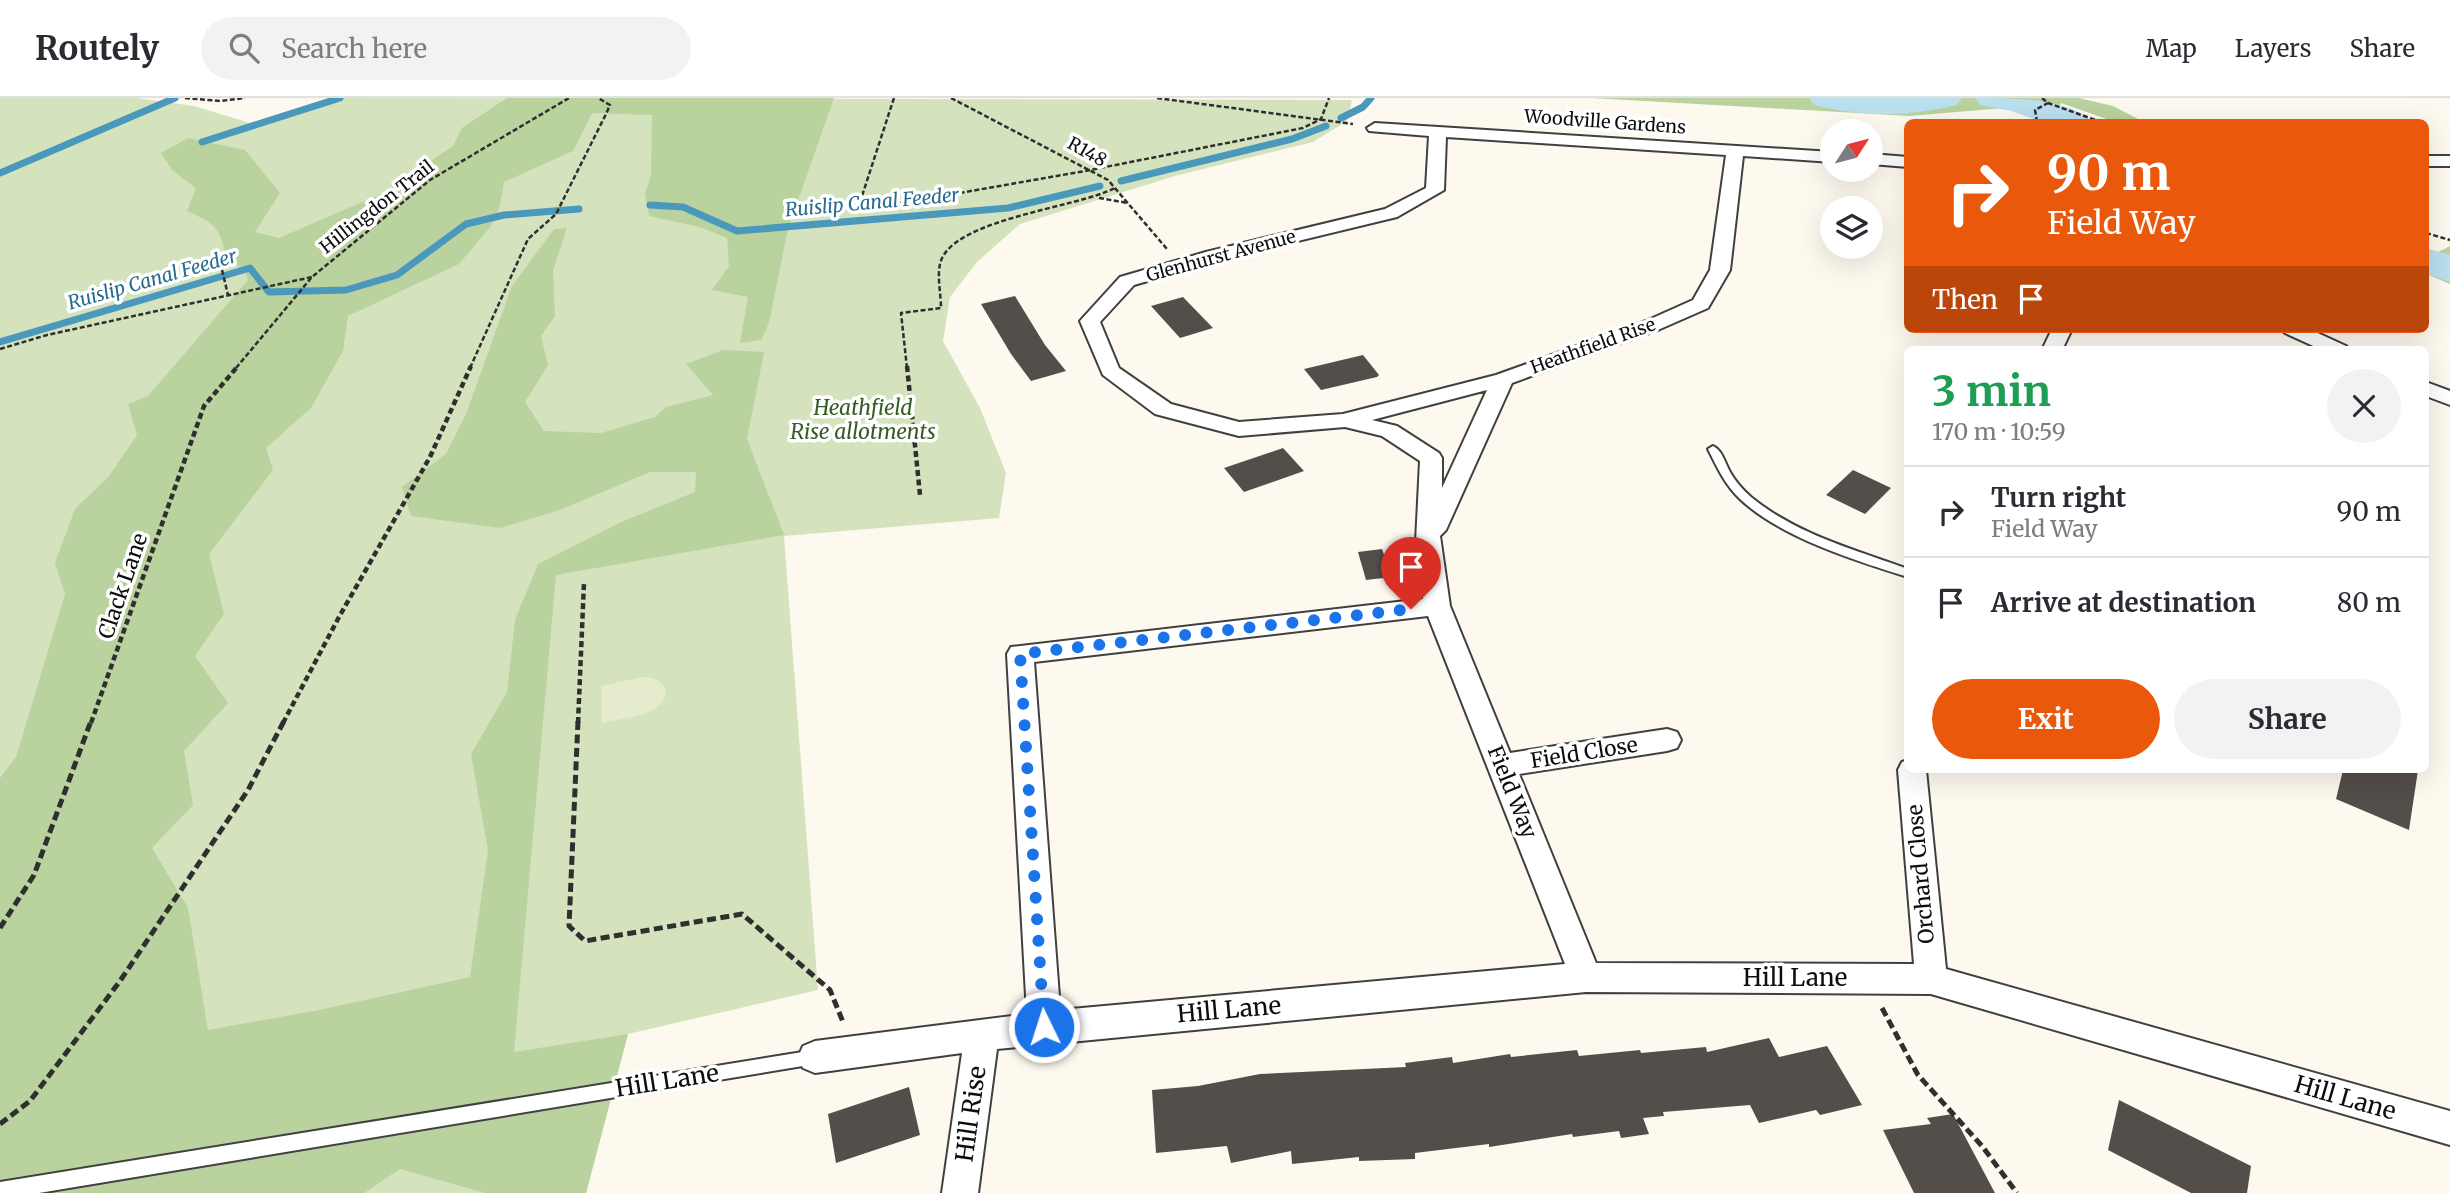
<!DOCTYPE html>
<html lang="en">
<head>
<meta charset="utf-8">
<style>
	body { margin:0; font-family:Merriweather,serif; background:#f2f2f3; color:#2b2b33; height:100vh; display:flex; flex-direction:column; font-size:26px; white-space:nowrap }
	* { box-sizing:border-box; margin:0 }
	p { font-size:23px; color:#7c7c81 }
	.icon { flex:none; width:38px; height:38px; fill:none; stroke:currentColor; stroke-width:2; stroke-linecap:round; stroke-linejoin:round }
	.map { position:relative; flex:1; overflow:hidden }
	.side { position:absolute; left:1904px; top:248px; width:525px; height:427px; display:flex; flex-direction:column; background:#fff; border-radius:10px; box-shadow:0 7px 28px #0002 }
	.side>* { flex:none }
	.top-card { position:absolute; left:1904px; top:21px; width:525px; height:214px; border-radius:10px; box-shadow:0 7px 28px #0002; background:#ea580c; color:#fff; overflow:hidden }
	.needle { width:46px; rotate:54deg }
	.fabs { position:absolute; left:1820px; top:21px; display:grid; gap:14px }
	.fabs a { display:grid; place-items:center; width:63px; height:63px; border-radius:50%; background:#fff; box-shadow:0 7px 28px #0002; font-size:35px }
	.pin { position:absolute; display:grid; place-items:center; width:60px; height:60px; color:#fff; margin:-72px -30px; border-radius:50% 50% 50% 0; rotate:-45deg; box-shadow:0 0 7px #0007 }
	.pin .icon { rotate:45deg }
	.me { position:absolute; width:77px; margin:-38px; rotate:356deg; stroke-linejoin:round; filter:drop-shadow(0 0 5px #0008) }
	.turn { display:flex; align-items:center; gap:24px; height:147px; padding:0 28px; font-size:32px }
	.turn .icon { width:91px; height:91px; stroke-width:2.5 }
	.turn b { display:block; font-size:49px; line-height:60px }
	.then { display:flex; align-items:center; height:66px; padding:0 28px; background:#0003; gap:14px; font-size:26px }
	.round { display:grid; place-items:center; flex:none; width:74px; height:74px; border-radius:37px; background:#f2f2f3 }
	.overview { display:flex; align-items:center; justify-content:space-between; height:119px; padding:0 28px }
	h1 { font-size:42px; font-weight:700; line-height:52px; color:#1e9e55 }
	.primary-button { display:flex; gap:14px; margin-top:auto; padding:14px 28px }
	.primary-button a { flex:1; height:80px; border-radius:42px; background:#ea580c; color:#fff; font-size:28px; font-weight:700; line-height:80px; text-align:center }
	.primary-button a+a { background:#f2f2f3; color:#2b2b33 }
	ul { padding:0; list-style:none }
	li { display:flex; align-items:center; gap:21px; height:91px; padding:0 28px; border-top:2px solid #e1e1e2 }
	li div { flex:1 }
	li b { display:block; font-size:26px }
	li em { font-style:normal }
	header { display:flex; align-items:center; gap:42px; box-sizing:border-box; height:98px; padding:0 35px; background:#fff; border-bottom:2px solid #e1e1e2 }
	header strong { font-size:33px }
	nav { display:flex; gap:38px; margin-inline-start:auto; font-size:24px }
	.search { width:490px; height:63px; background:#f2f2f3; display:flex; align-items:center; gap:18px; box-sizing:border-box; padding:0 24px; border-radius:38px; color:#7c7c81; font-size:26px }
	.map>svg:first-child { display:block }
	.green { fill:#d4e3bd }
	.forest { fill:#bad29e }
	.pitch { fill:#e4eccd }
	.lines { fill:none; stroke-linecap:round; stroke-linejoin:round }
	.stream { stroke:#4a98bc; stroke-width:7 }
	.river { fill:#badfee; fill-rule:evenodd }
	.building { fill:#544e4b }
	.lane-casing { stroke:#404040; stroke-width:4 }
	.street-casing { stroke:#404040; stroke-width:4 }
	.path-far2 { stroke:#2f2f2f; stroke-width:2.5; stroke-dasharray:5 2.5; stroke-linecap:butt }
	.path-far1 { stroke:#2f2f2f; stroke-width:4.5; stroke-dasharray:6 3.5; stroke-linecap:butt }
	.path { stroke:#2f2f2f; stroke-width:5; stroke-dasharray:9 4.5; stroke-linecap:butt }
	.lane { fill:#fff; fill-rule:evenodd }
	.street { fill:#fff; fill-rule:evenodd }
	.route { stroke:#1a73e8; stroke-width:12; stroke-dasharray:0 21.6 }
	.labels { text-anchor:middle; stroke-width:7; stroke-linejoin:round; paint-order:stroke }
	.far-street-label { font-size:18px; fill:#0d0d0d; stroke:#fff }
	.far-water-label { font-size:19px; font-style:italic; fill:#266a8e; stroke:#fff }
	.park-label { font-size:21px; font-style:italic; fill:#365c26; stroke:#fff }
	.street-label { font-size:21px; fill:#0d0d0d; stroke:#fff }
	.near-street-label { font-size:24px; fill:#0d0d0d; stroke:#fff }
</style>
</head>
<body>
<header>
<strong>Routely</strong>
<div class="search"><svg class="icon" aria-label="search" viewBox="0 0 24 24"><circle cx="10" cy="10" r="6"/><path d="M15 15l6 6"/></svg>Search here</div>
<nav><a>Map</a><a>Layers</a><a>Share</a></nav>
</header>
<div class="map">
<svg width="2450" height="1095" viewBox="0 0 2450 1095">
	<rect width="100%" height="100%" fill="#fdf9ef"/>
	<path class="green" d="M0,0h137l57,8 56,17 80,-25 1022,2 -5,21 -34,21 -138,34 -155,48 -43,38 -27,35 -7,44 37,67 26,65 -7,45 -215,18 34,454 -190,44 -42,159h-586z"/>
	<path class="forest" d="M507,0h327l-46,131 -19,94 -8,17 -21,3 8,-46 -36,-7 17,-24 -2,-28 -27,-11 -51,-11 -4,-23 6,-17 1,-61 -60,-2 -19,38 -69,31 -4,23 -9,21 -32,38 -111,52 -5,35 -32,57 -45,40 7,22 -64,84 15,60 -29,42 33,47 -44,48 9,54 -41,43 36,60 20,122 111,-20 151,-33 18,-127 -17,-96 36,-62 8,-72 23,-56 81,-41 76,-31 1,-20h-46l-90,38 -60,18 -89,-12 -9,-29 44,-33 20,-40 46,-128 42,-57 13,-1 -14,43 2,45 -14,20 7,29 -23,37 19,29 57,2 54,-16 11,-10 47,-12 -27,-31 37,-14 41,2 -17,87 37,96 -228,40 -42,477 114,-18 -42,159h-101l-85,-24 -36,24h-364v-415l16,-21 49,-163 -10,-31 20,-54 34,-33 28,-41 -9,-31 20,-8 100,-116 -3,-9 -19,-13c-6,-31 -10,-34 -39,-47l9,-23 -24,-18 -11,-17 27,-15 57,12 35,43 -25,39 24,6 104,-45 70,-47 9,-18z
		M1592,0h487l34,8 31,16h-29l-54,-19 -4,7 33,12h-36l-50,-14 -95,8z
		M2450,148v38l-24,-10v-19l4,1z"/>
	<path class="pitch" d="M643,579c26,0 31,22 8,34 -14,7 -34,8 -49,12l-1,-37z"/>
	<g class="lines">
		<path class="stream" d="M1341,20l22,-11 8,-9
			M202,44l138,-44
			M0,75l175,-75
			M1121,83l171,-42 34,-13
			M650,107l33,2 54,24 271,-23 92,-22
			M0,244l250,-74 19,24 77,-2 51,-15 69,-51 38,-9 75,-6"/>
		<path class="river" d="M1809,0h153l-5,7c-48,12 -95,12 -143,0z
			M1975,0c31,0 96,0 116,24h-49l-31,-11 -31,-6z
			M2426,150l24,7v27l-24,-8z"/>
	</g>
	<path class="building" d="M1015,198l30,49 21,26 -35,10 -20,-27 -30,-50z
		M1183,199l30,31 -33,10 -29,-32z
		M1363,257l16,20 -2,2 -56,13 -17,-21z
		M1283,350l21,23 -60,21 -20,-24z
		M1853,372l38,18 -26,26 -39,-19z
		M1382,451l10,28 -26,3 -8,-28z
		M2343,672h75l-9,60 -73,-31z
		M1769,940l10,19 48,-11 35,59 -42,10 -4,-5 -57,13 -9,-18 -87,7 1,4 -21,2 6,16 -28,4 -2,-7 -46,6 -1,-3 -83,13v-3l-74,9v6l-56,2v-4l-67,7 -1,-13 -60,12 -4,-17 -71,7 -4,-63 46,-4 62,-12 146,-7 -1,-4 47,-6 1,6 57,-9 1,3 66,-7 2,6 61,-6 1,3 65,-6 1,5z
		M909,989l11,48 -84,28 -8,-49z
		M2119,1002l132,66 -4,27h-56l-83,-43z
		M1953,1016l42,79h-81l-31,-63 48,-6 -4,-6z"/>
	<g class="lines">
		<defs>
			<path id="lane" d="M1713,348c9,4 12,17 17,26 5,9 13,18 21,25 45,37 102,52 157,72v8c-52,-16 -128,-40 -168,-78 -15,-14 -23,-32 -32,-50z
				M815,952l6,2 2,5 -2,5 -6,2 -776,129h-39v-11z"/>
			<path id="street" d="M1375,25l457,29v10l-89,-6 -13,114 -22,38 -48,21 -148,54 -66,147 -6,6 10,70 60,147 157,-24 10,3 4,8 -4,8 -10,3 -148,23 77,189 318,1 -16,-194 4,-8 6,-2v10h18l20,199 504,142v34l-519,-151 -345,-2 -589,57 -19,144h-36l20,-140 -147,20 -12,-5 -5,-11 5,-11 12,-5 212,-27 -20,-360 4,-7 412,-48 -7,-57 4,-81 -38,-25 -37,-9 -106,9 -84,-22 -52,-39 -23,-54 40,-44 86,-25 179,-43 41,-21 3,-52 -60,-5 -2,-3zM1446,39l280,18 -16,115 -17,30 -47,21 -150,54 -153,39 -104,8 -68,-18 -52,-36 -19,-46 34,-37 85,-25 178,-43 47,-27zM1487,292l-45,98v-30l-3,-5 -42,-27 -25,-6zM1428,518l137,348 -505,46 -26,-348z
				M1871,56l37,3v10l-37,-3z
				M2426,58h24v10h-24z
				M2052,231h20l-10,21h-20z
				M2282,231h27l37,17 3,4h-27l-37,-17z
				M2426,284l24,9v14l-24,-9z"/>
		</defs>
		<use href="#lane" class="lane-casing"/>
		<use href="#street" class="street-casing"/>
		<path class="path-far2" d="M185,0l35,3 25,-3
			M894,0l-34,104 37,2 188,-33 218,-43 18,-9 8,-21
			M951,0l157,82 59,69
			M1157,0l196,26
			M2042,0l6,5 53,19
			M2037,24l-2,-12 13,-7
			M1099,100l29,5
			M2426,135l24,7
			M222,172l6,25
			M0,251l47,-14 265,-58
			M236,270l76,-91 118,-97 139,-82
			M470,270l58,-129 28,-25 50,-100 4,-9 -12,-7
			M907,270l-6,-55 40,-5c0,-13 -4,-31 -1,-44 10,-45 137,-56 175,-76"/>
		<path class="path-far1" d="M907,268l13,129
			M91,625l113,-317 34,-40
			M283,625l56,-106 91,-160 41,-91
			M578,625l6,-140"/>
		<path class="path" d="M578,623l-9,205 16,15 157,-27 88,76 13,32
			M0,830l34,-53 57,-154
			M1882,910l36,67 64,71 35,47
			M0,1026l30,-23 90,-120 128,-191 36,-69"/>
		<use href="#lane" class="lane"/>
		<use href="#street" class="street"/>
	</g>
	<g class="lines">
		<path class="route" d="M1044,929l-24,-373 391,-45"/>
	</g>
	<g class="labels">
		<g class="far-street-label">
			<text transform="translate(1605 24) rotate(4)" y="6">Woodville Gardens</text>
			<text transform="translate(1087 54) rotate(29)" y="6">R148</text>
			<text transform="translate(377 109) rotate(-38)" y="6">Hillingdon Trail</text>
			<text transform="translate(1221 158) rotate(-15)" y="6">Glenhurst Avenue</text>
			<text transform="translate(1593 248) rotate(-20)" y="6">Heathfield Rise</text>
		</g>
		<g class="far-water-label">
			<text transform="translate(872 104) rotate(-5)" y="7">Ruislip Canal Feeder</text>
			<text transform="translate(152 181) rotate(-16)" y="7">Ruislip Canal Feeder</text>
		</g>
		<g class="park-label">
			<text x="863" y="317">Heathfield<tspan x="863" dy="24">Rise allotments</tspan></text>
		</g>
		<g class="street-label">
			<text transform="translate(123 488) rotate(-71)" y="7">Clack Lane</text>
			<text transform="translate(1584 655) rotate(-9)" y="7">Field Close</text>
			<text transform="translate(1512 694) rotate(68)" y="7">Field Way</text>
			<text transform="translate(1921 776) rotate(-95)" y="7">Orchard Close</text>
		</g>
		<g class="near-street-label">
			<text x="1795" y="888">Hill Lane</text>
			<text transform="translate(1229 912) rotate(-5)" y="8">Hill Lane</text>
			<text transform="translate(667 983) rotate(-9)" y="8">Hill Lane</text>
			<text transform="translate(2345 1000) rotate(16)" y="8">Hill Lane</text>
			<text transform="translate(971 1016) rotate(-82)" y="8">Hill Rise</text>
		</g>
	</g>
</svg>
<div class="fabs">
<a><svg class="needle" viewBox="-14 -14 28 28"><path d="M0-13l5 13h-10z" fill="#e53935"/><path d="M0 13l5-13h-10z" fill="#7c7c81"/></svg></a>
<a><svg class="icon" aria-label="layers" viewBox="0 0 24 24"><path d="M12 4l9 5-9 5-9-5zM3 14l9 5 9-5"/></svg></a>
</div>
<div class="pin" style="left:1411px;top:511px;background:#d93025"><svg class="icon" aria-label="arrive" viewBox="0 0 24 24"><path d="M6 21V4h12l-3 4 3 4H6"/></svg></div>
<svg class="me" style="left:1044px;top:929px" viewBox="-20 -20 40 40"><circle r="17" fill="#1a73e8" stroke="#fff" stroke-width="3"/><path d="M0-11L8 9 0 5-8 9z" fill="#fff"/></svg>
<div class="top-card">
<div class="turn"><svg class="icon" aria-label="right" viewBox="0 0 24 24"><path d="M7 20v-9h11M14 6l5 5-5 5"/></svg><div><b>90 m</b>Field Way</div></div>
<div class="then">Then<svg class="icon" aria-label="arrive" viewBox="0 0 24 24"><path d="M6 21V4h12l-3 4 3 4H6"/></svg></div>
</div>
<section class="side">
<div class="overview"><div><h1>3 min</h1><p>170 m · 10:59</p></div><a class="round"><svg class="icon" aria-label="close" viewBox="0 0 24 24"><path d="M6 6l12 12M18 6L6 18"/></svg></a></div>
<ul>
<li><svg class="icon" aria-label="right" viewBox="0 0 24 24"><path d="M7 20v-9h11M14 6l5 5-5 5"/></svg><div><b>Turn right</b><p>Field Way</p></div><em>90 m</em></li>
<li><svg class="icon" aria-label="arrive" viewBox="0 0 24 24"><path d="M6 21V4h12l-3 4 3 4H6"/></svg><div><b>Arrive at destination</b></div><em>80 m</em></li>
</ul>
<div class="primary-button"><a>Exit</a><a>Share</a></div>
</section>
</div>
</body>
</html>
